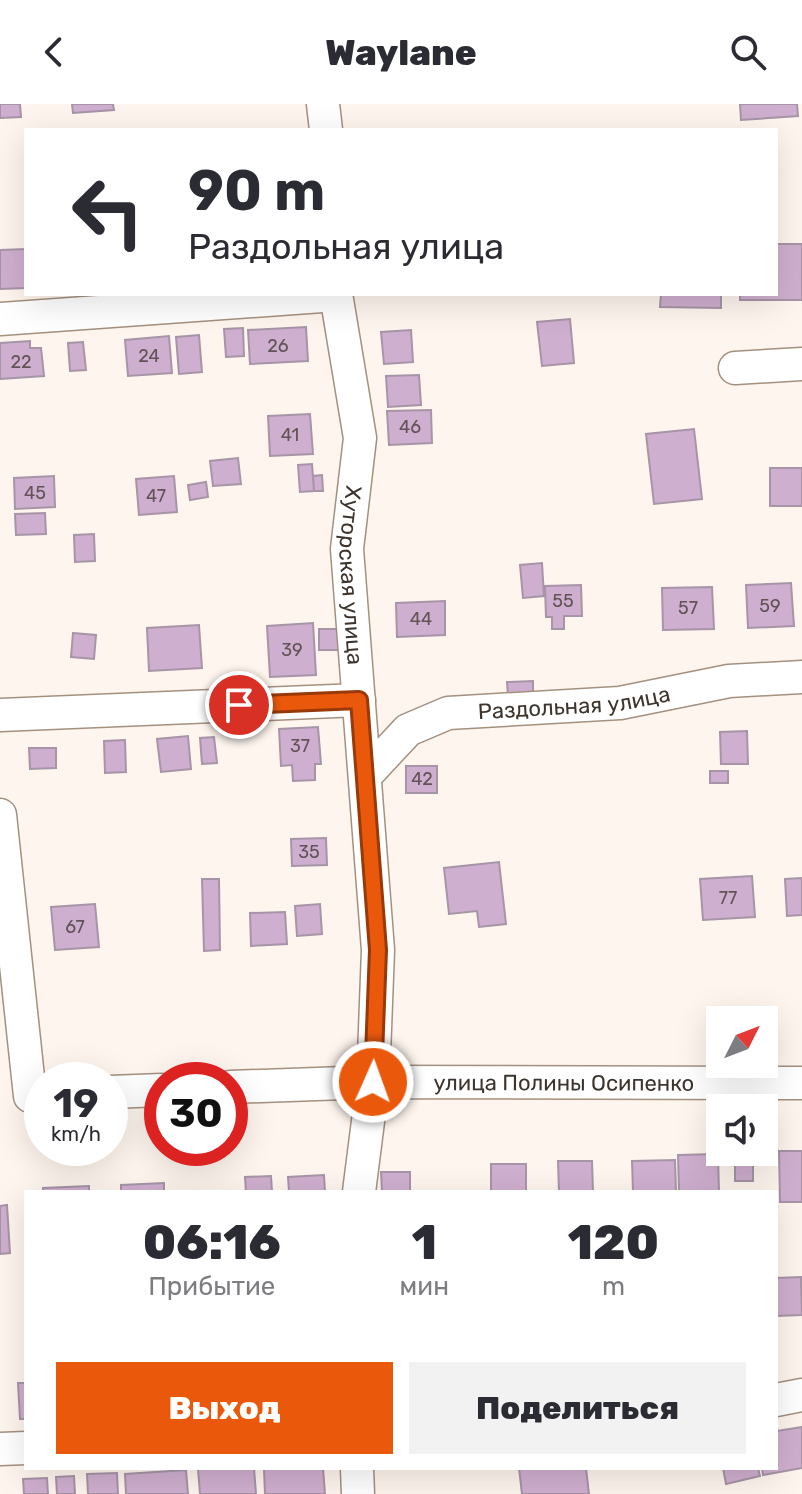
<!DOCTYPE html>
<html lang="ru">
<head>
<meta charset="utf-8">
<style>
	body { margin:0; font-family:Rubik,sans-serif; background:#f2f2f3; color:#2b2b33; height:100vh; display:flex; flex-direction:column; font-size:30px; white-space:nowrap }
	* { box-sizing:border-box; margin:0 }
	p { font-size:26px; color:#7c7c81 }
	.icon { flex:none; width:44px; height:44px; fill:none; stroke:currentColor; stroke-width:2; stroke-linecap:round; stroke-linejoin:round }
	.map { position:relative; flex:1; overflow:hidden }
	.panel { position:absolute; left:24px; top:1086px; width:754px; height:280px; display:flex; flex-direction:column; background:#fff; border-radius:0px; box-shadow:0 8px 32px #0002 }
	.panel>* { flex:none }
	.hud { position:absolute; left:24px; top:24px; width:754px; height:168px; border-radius:0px; box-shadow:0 8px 32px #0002; background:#fff; color:#2b2b33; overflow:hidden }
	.needle { width:52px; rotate:48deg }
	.controls { position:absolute; left:706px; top:902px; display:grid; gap:16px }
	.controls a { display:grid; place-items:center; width:72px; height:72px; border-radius:0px; background:#fff; box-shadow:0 8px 32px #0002; font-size:40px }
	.speed { position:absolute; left:24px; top:958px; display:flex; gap:16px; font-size:40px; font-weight:700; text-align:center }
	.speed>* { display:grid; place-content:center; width:104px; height:104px; border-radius:50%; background:#fff; box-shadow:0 8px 32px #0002; line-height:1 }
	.speed small { font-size:20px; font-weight:400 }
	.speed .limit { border:12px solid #d22; background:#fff; color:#111 }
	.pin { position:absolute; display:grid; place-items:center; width:68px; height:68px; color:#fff; margin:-34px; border:4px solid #fff; border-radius:50%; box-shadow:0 2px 8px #0007 }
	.me { position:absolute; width:88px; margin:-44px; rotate:2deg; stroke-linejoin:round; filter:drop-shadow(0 0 6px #0008) }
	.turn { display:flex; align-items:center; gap:28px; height:168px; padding:0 32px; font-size:36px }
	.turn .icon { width:104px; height:104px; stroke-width:2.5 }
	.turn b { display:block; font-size:56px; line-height:68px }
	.eta { display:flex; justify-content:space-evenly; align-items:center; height:136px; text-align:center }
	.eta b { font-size:48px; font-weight:800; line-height:56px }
	.button { display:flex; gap:16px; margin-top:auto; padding:16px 32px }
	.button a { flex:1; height:92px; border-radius:0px; background:#ea580c; color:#fff; font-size:32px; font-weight:800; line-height:92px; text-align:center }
	.button a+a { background:#f2f2f3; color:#2b2b33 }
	header { display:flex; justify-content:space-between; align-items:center; height:104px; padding:0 32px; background:#fff; font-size:36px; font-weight:800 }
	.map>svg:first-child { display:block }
	.building { fill:#cfafcf; stroke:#a794a7; stroke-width:2 }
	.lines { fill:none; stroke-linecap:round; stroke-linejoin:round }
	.street-casing { stroke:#a4907f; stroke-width:35 }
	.street { stroke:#fff; stroke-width:32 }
	.route-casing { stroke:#983908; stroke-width:20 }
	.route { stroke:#ea580c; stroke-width:14 }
	.labels { text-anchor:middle; stroke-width:6; stroke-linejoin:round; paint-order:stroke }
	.number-label { font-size:18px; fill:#615356 }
	.street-label { font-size:22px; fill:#3c342d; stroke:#fef5ee }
</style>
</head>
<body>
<header><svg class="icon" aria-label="back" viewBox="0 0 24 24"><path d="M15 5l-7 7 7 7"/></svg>Waylane<svg class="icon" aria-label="search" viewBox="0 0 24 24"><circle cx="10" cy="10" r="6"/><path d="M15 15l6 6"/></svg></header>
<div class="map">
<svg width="802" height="1390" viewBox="0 0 802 1390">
	<rect width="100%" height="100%" fill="#fef5ee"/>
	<path class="building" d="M0,0h20l1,13 -21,1z
		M72,0h41l1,6 -41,3z
		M740,0h57l1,12 -57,4z
		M776,140h26v56h-62v-6h36z
		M26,145v39l-26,1v-39z
		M661,190h60v14l-61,-1z
		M570,215l4,44 -32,3 -5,-44z
		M306,223l2,34 -58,3 -2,-34z
		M243,224l1,28 -18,1 -2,-28z
		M411,226l2,32 -29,2 -3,-32z
		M199,231l3,37 -23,2 -3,-37z
		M169,232l3,37 -44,3 -3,-36z
		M30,237v7h11l3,28 -44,3v-36z
		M83,238l3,28 -16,1 -2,-28z
		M419,271l2,30 -33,2 -2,-31z
		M431,306l1,33 -43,2 -2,-34z
		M310,310l3,40 -43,2 -2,-40z
		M694,325l8,70 -48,5 -8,-70z
		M238,354l3,26 -28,2 -3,-25z
		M312,360l2,27 -14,1 -2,-27z
		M770,364h32v38h-32z
		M322,371l1,16h-9l-1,-15z
		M54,372l1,31 -40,2 -1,-31z
		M174,372l3,36 -38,3 -3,-36z
		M206,378l2,15 -18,3 -2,-15z
		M45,409l1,21 -30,1 -1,-21z
		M94,430l1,27 -20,1 -1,-27z
		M542,459l2,33 -21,2 -3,-33z
		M791,479l3,43 -46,2 -2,-43z
		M581,481l1,31h-18v13h-12v-12h-6l-1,-31z
		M712,483l2,42 -51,1 -1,-42z
		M445,497v34l-48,2 -1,-34z
		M313,519l3,52 -46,2 -3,-51z
		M199,521l3,43 -53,3 -2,-43z
		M319,525h20l1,21h-21z
		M73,529l23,2 -2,24 -23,-2z
		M533,577v14l-25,1 -1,-14z
		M318,623l3,37h-6v16l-22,1 -1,-16 -11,1 -2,-37z
		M747,627l1,33h-27l-1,-32z
		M188,632l3,33 -30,3 -4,-33z
		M214,633l3,26 -15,1 -2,-26z
		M125,636l1,32 -21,1 -1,-32z
		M29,644h27v20l-26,1z
		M406,662h31v27h-31z
		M710,667h18v12h-18z
		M326,734l1,27 -35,1 -1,-27z
		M499,758l7,62 -27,3 -2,-16 -28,3 -5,-46z
		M752,772l3,41 -52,3 -3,-41z
		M802,774v37l-15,1 -2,-37z
		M202,775h17l1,71 -16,1z
		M95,800l4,43 -44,3 -4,-43z
		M320,800l2,30 -25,2 -2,-30z
		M285,808l2,32 -36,2 -1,-33z
		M779,1047h23v51h-22z
		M718,1050l1,38h-40l-1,-37z
		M735,1051h18v26h-18z
		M675,1056l1,32h-43l-1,-31z
		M558,1057h34l1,31h-34z
		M491,1060h35v28h-35z
		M381,1068h29v20h-28z
		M324,1071l1,17h-36l-1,-15z
		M271,1072l1,16h-26l-1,-15z
		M164,1079v9h-43v-7z
		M89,1082v6h-46v-4z
		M7,1101l3,48 -10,1v-48z
		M801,1173l1,38 -26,1v-38z
		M18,1279h8v36h-6z
		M802,1323v41l-39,7 -1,-7h14v-37z
		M254,1364l2,26h-56l-2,-25z
		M323,1364l2,26h-60l-1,-25z
		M519,1364h67l3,26h-67z
		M723,1364h35l2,8 -34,8z
		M186,1366l2,24h-62l-1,-20z
		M117,1369l1,21h-30l-1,-20z
		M74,1372l1,18h-18l-1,-17z
		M47,1374l1,16h-24l-1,-15z"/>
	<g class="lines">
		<defs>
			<g id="street">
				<path d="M323,0l3,26"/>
				<path id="s1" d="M336,190l24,144 -13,111 31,401 -5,132 -14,110"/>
				<path d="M0,215l336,-24"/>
				<path d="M735,264l67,-4"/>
				<path d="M0,611l359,-15"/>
				<path id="s2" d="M367,670l41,-44 40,-17 172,-10 109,-22 73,-4"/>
				<path d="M0,711l30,281"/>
				<path id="s3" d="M230,983l143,-5 429,1"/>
				<path d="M110,988l52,-2"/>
				<path d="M776,1296l26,-5"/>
				<path d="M0,1345l26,-1"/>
				<path d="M357,1364l1,26"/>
			</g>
		</defs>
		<use href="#street" class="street-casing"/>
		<use href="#street" class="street"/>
	</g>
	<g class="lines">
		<defs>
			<path id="route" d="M239,601l120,-5 19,250 -5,132"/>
		</defs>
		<use href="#route" class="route-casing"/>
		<use href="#route" class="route"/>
	</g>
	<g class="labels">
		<g class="number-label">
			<text x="278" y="248">26</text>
			<text x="149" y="258">24</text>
			<text x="21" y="264">22</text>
			<text x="410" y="329">46</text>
			<text x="290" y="337">41</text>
			<text x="35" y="395">45</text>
			<text x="156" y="398">47</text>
			<text x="563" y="503">55</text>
			<text x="770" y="508">59</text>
			<text x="688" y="510">57</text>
			<text x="421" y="521">44</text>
			<text x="292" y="552">39</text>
			<text x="300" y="648">37</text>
			<text x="422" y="681">42</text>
			<text x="309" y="754">35</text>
			<text x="728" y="800">77</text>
			<text x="75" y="829">67</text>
		</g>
		<g class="street-label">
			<text dy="8" stroke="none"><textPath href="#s1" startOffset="284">Хуторская улица</textPath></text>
			<text dy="8" stroke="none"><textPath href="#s2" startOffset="230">Раздольная улица</textPath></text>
			<text dy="8" stroke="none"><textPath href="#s3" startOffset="334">улица Полины Осипенко</textPath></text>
		</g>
	</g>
</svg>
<div class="controls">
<a><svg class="needle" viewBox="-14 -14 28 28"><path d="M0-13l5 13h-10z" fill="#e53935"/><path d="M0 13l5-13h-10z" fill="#7c7c81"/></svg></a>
<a><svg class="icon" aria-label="sound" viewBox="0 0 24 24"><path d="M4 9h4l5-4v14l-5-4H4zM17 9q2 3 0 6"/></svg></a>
</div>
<div class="speed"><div>19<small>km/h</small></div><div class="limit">30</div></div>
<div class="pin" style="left:239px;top:601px;background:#d93025"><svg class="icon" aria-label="arrive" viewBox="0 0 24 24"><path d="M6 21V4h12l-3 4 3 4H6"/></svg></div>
<svg class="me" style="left:373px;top:978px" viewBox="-20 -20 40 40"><circle r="17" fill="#ea580c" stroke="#fff" stroke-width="3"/><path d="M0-11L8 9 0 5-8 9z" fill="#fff"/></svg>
<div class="hud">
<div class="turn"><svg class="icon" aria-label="left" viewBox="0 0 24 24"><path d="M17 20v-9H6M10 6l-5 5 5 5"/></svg><div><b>90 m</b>Раздольная улица</div></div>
</div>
<section class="panel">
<div class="eta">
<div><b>06:16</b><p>Прибытие</p></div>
<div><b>1</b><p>мин</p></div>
<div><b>120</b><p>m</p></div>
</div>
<div class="button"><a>Выход</a><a>Поделиться</a></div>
</section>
</div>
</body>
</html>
